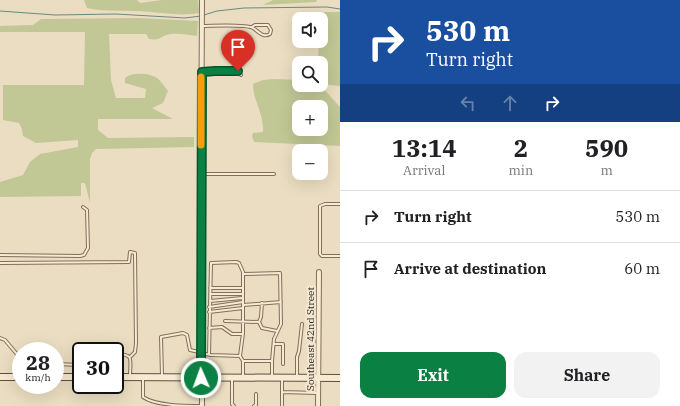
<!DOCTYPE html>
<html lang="en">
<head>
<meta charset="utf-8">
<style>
	body { margin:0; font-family:"IBM Plex Serif",serif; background:#f2f2f2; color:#202124; height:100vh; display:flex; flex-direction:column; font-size:15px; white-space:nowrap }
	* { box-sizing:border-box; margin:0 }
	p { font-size:13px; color:#757577 }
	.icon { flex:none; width:22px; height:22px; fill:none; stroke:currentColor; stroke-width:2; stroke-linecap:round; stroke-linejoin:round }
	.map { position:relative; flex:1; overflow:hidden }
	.details { display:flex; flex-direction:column; background:#fff; width:340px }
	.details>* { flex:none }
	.guide { background:#1a4fa0; color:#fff; overflow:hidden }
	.fabs { position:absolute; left:292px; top:12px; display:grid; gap:8px }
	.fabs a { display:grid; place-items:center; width:36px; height:36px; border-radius:8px; background:#fff; box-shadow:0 4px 16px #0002; font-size:20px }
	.speed { position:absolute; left:12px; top:342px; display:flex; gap:8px; font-size:20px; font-weight:700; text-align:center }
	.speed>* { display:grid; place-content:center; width:52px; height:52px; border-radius:50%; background:#fff; box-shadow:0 4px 16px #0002; line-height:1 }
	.speed small { font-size:10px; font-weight:400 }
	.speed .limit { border:2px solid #111; border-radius:6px; background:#fff; color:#111 }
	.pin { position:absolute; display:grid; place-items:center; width:34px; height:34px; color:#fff; margin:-41px -17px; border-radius:50% 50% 50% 0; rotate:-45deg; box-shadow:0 0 4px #0007 }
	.pin .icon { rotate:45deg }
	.me { position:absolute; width:44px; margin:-22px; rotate:358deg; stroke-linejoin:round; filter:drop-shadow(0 0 3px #0008) }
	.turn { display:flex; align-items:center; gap:14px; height:84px; padding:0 20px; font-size:18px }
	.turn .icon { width:52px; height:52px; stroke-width:2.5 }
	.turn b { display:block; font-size:28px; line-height:34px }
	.lanes { display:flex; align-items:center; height:38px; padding:0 20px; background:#0003; justify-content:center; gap:20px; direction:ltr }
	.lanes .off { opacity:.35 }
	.eta { display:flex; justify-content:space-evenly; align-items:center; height:68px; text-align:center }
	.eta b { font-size:24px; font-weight:700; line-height:28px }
	.button { display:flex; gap:8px; margin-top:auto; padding:8px 20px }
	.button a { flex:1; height:46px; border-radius:12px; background:#0b8043; color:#fff; font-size:16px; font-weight:700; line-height:46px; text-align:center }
	.button a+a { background:#f2f2f2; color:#202124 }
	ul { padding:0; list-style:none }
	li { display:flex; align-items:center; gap:12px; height:52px; padding:0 20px; border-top:1px solid #e0e0e0 }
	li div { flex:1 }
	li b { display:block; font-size:15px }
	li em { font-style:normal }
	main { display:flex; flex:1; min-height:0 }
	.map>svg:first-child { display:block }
	.green { fill:#c2c796; fill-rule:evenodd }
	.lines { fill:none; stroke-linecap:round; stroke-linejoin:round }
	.stream { stroke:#6b8981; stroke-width:1 }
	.lane-casing { stroke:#826e5a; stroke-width:4 }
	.street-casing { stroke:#826e5a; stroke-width:6 }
	.secondary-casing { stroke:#634f3d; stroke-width:8 }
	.lane { stroke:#f6ead3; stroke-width:2 }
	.street { stroke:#f6ead3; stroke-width:4 }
	.secondary { stroke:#f6ead3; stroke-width:6 }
	.route-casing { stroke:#07532c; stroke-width:10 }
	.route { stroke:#0b8043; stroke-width:7 }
	.slow { stroke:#f59e0b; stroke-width:7 }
	.labels { text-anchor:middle; stroke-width:4; stroke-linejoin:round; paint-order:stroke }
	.street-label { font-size:10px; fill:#33271d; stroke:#f2e7d0 }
</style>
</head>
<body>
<main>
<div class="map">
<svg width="340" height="406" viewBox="0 0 340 406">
	<rect width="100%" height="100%" fill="#eaddc1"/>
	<path class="green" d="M84,0h53l3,3 22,-3h36l1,13c-22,4 -44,-2 -66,-2 -15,-1 -31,1 -46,-3z
		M273,0h44l-1,2 -53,3z
		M325,12h15v74l-19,-2v-21h-3l1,-22h2v-26z
		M139,18l59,3 -1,15c-9,-1 -18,-3 -27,-2 -10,2 -9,7 -21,5l-3,-5h-37l2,46 5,18h29l1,-9 -21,-6v-5c7,-6 24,-5 32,0 4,3 8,9 11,13l-5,12 -11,5 21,11h-75v11l10,8 86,-1v10l-98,2 -4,4 -2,6v44l-5,-20h-4v13l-81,1v-15l23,-7 7,-13 10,-8 38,-7v-7l-42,3 -13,-7 -1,-7 -3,-6 -16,-3v-35h81l1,-53h-85v-6l33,-1 8,-6z
		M274,79l25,1v5h21l20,22v39l-86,-4 -2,-6 1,-3 10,-1c1,-19 -10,-31 -10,-48l10,-4zM299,107h22v22h-22z"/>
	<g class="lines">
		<path class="stream" d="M0,11l55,4 61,-1 69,4 16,-2
			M204,15l13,-4 27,-3 83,-1 13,2"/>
		<defs>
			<path id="lane" d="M202,26c11,0 43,-2 51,2 6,4 10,10 17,6l1,-4 -3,-5h-13l-3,2
				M202,72l33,-1h3l3,4
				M201,174h73
				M340,204h-15l-5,2v48l2,2h18
				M0,255l80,1 4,-1 4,-7 -1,-38 -4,-3
				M0,263l129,-1 1,-10 5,1 1,90 -1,9 -5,5
				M243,274l37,-1 1,51 -7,15 -2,22
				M210,288h32
				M210,294h32
				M210,301l32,-3
				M262,303l-1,14 -2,5 3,6 15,3
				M243,305l38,-3
				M209,307l34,-5
				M209,312l34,-4
				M225,321l34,1
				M209,328l13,-1 10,7h11
				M0,338l5,2 16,19
				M274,344h9v20
				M201,353l10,2 29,1 3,5
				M115,354c20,0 15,5 15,22
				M209,354l2,-91 25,-1 3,1 4,9v61l-3,23
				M55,364l26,1
				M162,376l-1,-39 22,-4 4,2 3,15 9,2
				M243,376v-15h29v16
				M297,377v-20l2,-6 3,-27
				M143,378v19c13,9 43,9 59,9
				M232,379v25l2,2
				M282,392l35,1
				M254,406l2,-1v-11
				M282,406v-27"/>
			<path id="street" d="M202,406v-19l-2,-19 2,-368
				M318,406l1,-134"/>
			<path id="secondary" d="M0,377h21
				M55,377h26
				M115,377l225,1"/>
		</defs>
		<use href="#lane" class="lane-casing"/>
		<use href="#street" class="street-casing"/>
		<use href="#secondary" class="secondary-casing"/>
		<use href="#lane" class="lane"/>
		<use href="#street" class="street"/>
		<use href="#secondary" class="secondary"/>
	</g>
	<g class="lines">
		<defs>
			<path id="route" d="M201,378l1,-306 13,-1h23"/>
		</defs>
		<use href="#route" class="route-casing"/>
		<use href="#route" class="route"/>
		<path class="slow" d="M201,145v-68"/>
	</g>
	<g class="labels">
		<g class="street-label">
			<text transform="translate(310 339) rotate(-90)" y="4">Southeast 42nd Street</text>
		</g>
	</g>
</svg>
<div class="fabs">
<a><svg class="icon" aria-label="sound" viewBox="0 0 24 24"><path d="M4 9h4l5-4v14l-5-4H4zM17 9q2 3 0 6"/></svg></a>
<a><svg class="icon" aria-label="search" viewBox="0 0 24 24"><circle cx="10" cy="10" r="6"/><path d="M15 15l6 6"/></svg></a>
<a>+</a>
<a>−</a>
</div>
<div class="speed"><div>28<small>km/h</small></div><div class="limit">30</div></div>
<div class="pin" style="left:238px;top:71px;background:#d93025"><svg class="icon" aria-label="arrive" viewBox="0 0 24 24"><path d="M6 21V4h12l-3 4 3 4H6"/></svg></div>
<svg class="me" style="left:201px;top:378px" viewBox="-20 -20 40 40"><circle r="17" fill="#0b8043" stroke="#fff" stroke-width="3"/><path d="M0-11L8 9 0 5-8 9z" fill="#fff"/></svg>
</div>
<section class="details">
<div class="guide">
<div class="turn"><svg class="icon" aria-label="right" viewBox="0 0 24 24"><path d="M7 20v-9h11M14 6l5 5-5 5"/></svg><div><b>530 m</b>Turn right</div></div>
<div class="lanes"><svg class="icon off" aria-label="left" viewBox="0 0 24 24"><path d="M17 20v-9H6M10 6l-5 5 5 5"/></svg><svg class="icon off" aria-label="ahead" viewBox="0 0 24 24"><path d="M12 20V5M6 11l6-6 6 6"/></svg><svg class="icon" aria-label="right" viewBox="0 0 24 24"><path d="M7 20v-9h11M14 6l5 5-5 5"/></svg></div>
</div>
<div class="eta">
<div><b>13:14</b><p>Arrival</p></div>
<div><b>2</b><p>min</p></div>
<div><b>590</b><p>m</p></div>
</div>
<ul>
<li><svg class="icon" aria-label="right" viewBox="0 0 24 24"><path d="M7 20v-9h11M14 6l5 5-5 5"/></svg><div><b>Turn right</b></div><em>530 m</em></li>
<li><svg class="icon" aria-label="arrive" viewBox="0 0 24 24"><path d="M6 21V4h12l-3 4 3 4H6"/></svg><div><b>Arrive at destination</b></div><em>60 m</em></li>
</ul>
<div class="button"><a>Exit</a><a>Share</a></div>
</section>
</main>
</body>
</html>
